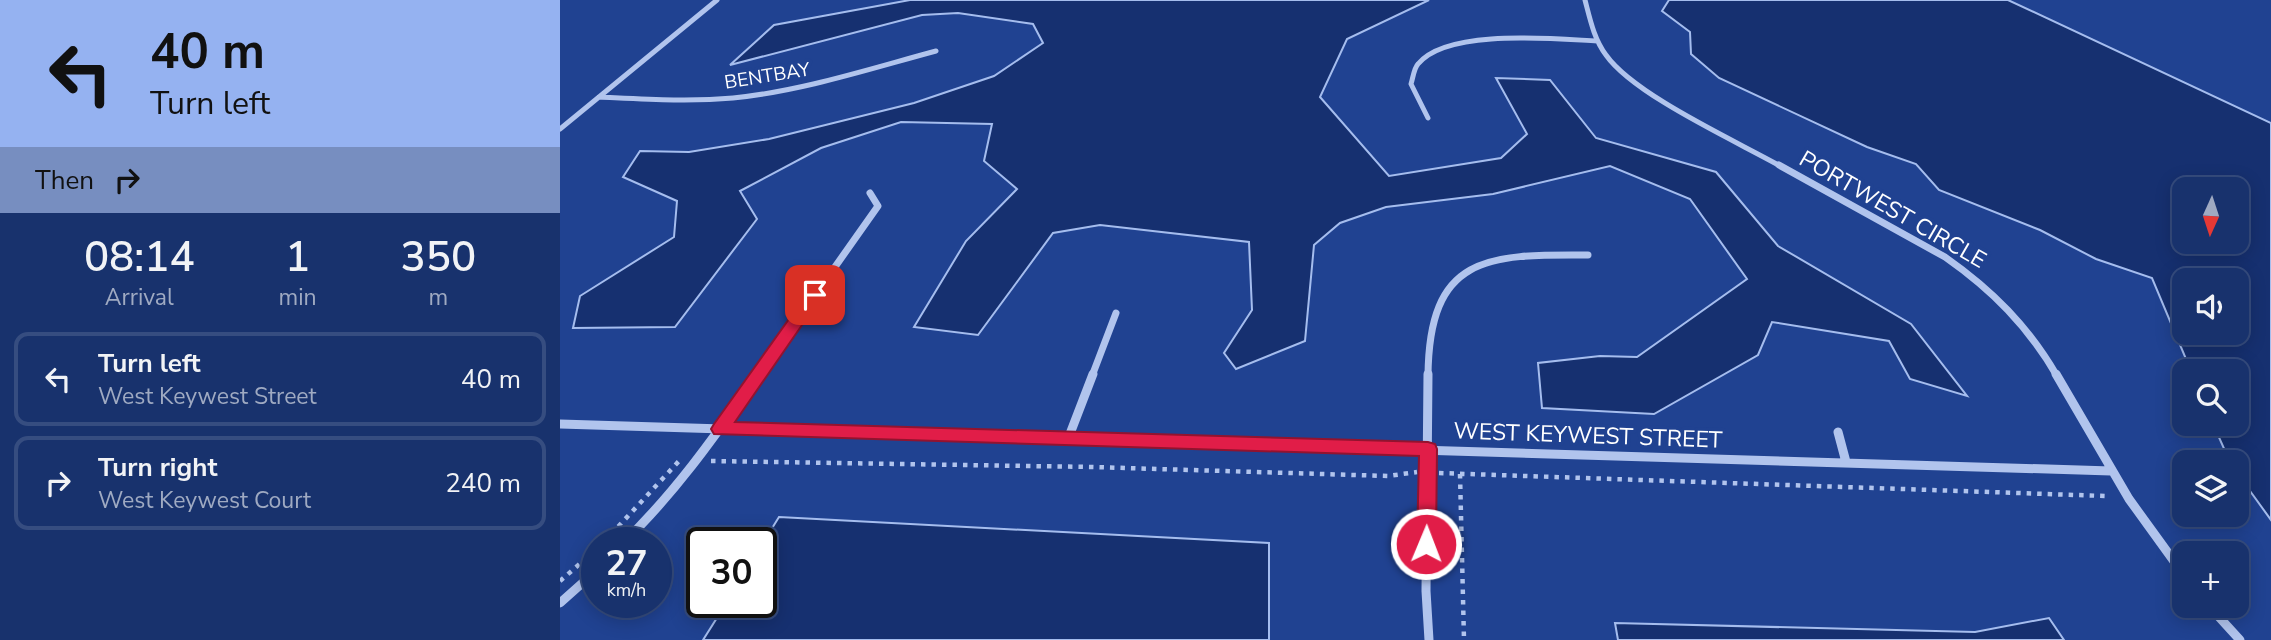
<!DOCTYPE html>
<html lang="en">
<head>
<meta charset="utf-8">
<style>
	body { margin:0; font-family:"Nunito Sans",sans-serif; background:#213a72; color:#f1f3f6; height:100vh; display:flex; flex-direction:column; font-size:26px; white-space:nowrap }
	* { box-sizing:border-box; margin:0 }
	p { font-size:23px; color:#9faac2 }
	.icon { flex:none; width:38px; height:38px; fill:none; stroke:currentColor; stroke-width:2; stroke-linecap:round; stroke-linejoin:round }
	.map { position:relative; flex:1; overflow:hidden }
	.side { display:flex; flex-direction:column; background:#18326d; width:560px }
	.side>* { flex:none }
	.hud { background:#95b2f1; color:#111; overflow:hidden }
	.needle { width:46px; rotate:183deg }
	.fabs { position:absolute; left:1612px; top:177px; display:grid; gap:14px }
	.fabs a { display:grid; place-items:center; width:77px; height:77px; border-radius:14px; background:#18326d; box-shadow:0 4px 18px #0003,0 0 0 2px #364d80; font-size:35px }
	.speed { position:absolute; left:21px; top:527px; display:flex; gap:14px; font-size:35px; font-weight:700; text-align:center }
	.speed>* { display:grid; place-content:center; width:91px; height:91px; border-radius:50%; background:#18326d; box-shadow:0 4px 18px #0003,0 0 0 2px #364d80; line-height:1 }
	.speed small { font-size:18px; font-weight:400 }
	.speed .limit { border:4px solid #111; border-radius:10px; background:#fff; color:#111 }
	.pin { position:absolute; display:grid; place-items:center; width:60px; height:60px; color:#fff; margin:-30px; border-radius:14px; box-shadow:0 4px 10px #0006 }
	.me { position:absolute; width:77px; margin:-38px; rotate:1deg; stroke-linejoin:round; filter:drop-shadow(0 0 5px #0008) }
	.turn { display:flex; align-items:center; gap:24px; height:147px; padding:0 35px; font-size:32px }
	.turn .icon { width:91px; height:91px; stroke-width:2.5 }
	.turn b { display:block; font-size:49px; line-height:60px }
	.then { display:flex; align-items:center; height:66px; padding:0 35px; background:#0003; gap:14px; font-size:26px }
	.eta { display:flex; justify-content:space-evenly; align-items:center; height:119px; text-align:center }
	.eta b { font-size:42px; font-weight:600; line-height:49px }
	ul { padding:0; list-style:none }
	li { display:flex; align-items:center; gap:21px; height:94px; margin:0 14px 10px; padding:0 21px; border:4px solid #364d80; border-radius:14px }
	li div { flex:1 }
	li b { display:block; font-size:26px }
	li em { font-style:normal }
	main { display:flex; flex:1; min-height:0 }
	.map>svg:first-child { display:block }
	.water { fill:#163070; stroke:#a5bdee; stroke-width:2; fill-rule:evenodd }
	.lines { fill:none; stroke-linecap:round; stroke-linejoin:round }
	.path { stroke:#b1c4ed; stroke-width:4.5; stroke-dasharray:4.5 6; stroke-linecap:butt }
	.minor-far2 { stroke:#b1c4ed; stroke-width:5 }
	.minor-far1 { stroke:#b1c4ed; stroke-width:7 }
	.minor { stroke:#b1c4ed; stroke-width:9 }
	.route { fill:#e11d48; stroke:#92132f; stroke-width:2 }
	.labels { text-anchor:middle; stroke-width:7; stroke-linejoin:round; paint-order:stroke }
	.far-street-label { font-size:19px; fill:#fff; stroke:#204291 }
	.street-label { font-size:23px; fill:#fff; stroke:#204291 }
</style>
</head>
<body>
<main>
<section class="side">
<div class="hud">
<div class="turn"><svg class="icon" aria-label="left" viewBox="0 0 24 24"><path d="M17 20v-9H6M10 6l-5 5 5 5"/></svg><div><b>40 m</b>Turn left</div></div>
<div class="then">Then<svg class="icon" aria-label="right" viewBox="0 0 24 24"><path d="M7 20v-9h11M14 6l5 5-5 5"/></svg></div>
</div>
<div class="eta">
<div><b>08:14</b><p>Arrival</p></div>
<div><b>1</b><p>min</p></div>
<div><b>350</b><p>m</p></div>
</div>
<ul>
<li><svg class="icon" aria-label="left" viewBox="0 0 24 24"><path d="M17 20v-9H6M10 6l-5 5 5 5"/></svg><div><b>Turn left</b><p>West Keywest Street</p></div><em>40 m</em></li>
<li><svg class="icon" aria-label="right" viewBox="0 0 24 24"><path d="M7 20v-9h11M14 6l5 5-5 5"/></svg><div><b>Turn right</b><p>West Keywest Court</p></div><em>240 m</em></li>
</ul>
</section>
<div class="map">
<svg width="1711" height="640" viewBox="0 0 1711 640">
	<rect width="100%" height="100%" fill="#204291"/>
	<path class="water" d="M350,0h519l-82,39 -27,58 69,79 112,-18 26,-24 -31,-56 54,2 46,58 120,34 62,74 133,78 56,72 -57,-17 -21,-38 -117,-19 -14,33 -104,59 -112,-6 -4,-45 62,-7 37,1 110,-78 -57,-80 -80,-33 -117,28 -107,13 -46,16 -26,22 -9,96 -69,28 -12,-16 28,-43 -3,-68 -149,-17 -47,8 -75,102 -64,-8 52,-86 51,-52 -33,-28 8,-37 -91,-2 -80,26 -81,43 17,28 -82,108 -102,1 7,-32 94,-59 3,-36 -54,-24 17,-26 49,1 80,-13 145,-36 80,-27 49,-33 -10,-19 -75,-11 -36,2 -192,50 44,-40z
		M1109,0h339l263,123v397l-34,-47 -1,-11h-6l-17,-38h23v-53h-45l-39,-93 -56,-19 -56,-29 -101,-40 -23,-26 -49,-17 -148,-69 -28,-24 -1,-22 -28,-21zM1624,189h52v53h-52zM1624,280h52v52h-52z
		M219,517l490,26v97h-566l24,-38h34v-56z
		M1489,618l15,22h-446l-3,-17 360,9z"/>
	<g class="lines">
		<path class="path" d="M151,461l381,6 296,9 29,-4
			M879,473l666,23
			M900,474l4,166
			M44,542l75,-81
			M0,581l37,-32"/>
		<path class="minor-far2" d="M1025,0c5,19 9,39 21,55 28,40 130,86 176,112
			M39,97c44,2 89,5 134,1 69,-7 136,-29 203,-47
			M868,118l-17,-34c2,-6 3,-16 7,-20 29,-36 137,-25 179,-23
			M0,129l157,-129"/>
		<path class="minor-far1" d="M1219,165l166,92c47,33 83,69 112,119
			M198,376l120,-170 -8,-13
			M532,376l24,-63
			M868,376c1,-120 58,-122 160,-121"/>
		<path class="minor" d="M868,374l-2,217 3,49
			M1496,374l73,125 55,76
			M0,424l1551,47
			M1278,432l8,30
			M508,439l25,-65
			M64,542c52,-50 93,-109 135,-168
			M0,603l37,-33
			M1649,606l31,34"/>
	</g>
	<path class="route" d="M255,290l5,1 3,4 -3,4 -85,123 693,20 7,2 2,5 -1,95 -3,6 -7,3 -7,-3 -2,-6 2,-88 -705,-22 -3,-5 3,-5 95,-133z"/>
	<g class="labels">
		<g class="far-street-label">
			<text transform="translate(207 75) rotate(-9)" y="7">BENTBAY</text>
		</g>
		<g class="street-label">
			<text transform="translate(1333 209) rotate(30)" y="8">PORTWEST CIRCLE</text>
			<text transform="translate(1028 435) rotate(2)" y="8">WEST KEYWEST STREET</text>
		</g>
	</g>
</svg>
<div class="fabs">
<a><svg class="needle" viewBox="-14 -14 28 28"><path d="M0-13l5 13h-10z" fill="#e53935"/><path d="M0 13l5-13h-10z" fill="#9faac2"/></svg></a>
<a><svg class="icon" aria-label="sound" viewBox="0 0 24 24"><path d="M4 9h4l5-4v14l-5-4H4zM17 9q2 3 0 6"/></svg></a>
<a><svg class="icon" aria-label="search" viewBox="0 0 24 24"><circle cx="10" cy="10" r="6"/><path d="M15 15l6 6"/></svg></a>
<a><svg class="icon" aria-label="layers" viewBox="0 0 24 24"><path d="M12 4l9 5-9 5-9-5zM3 14l9 5 9-5"/></svg></a>
<a>+</a>
</div>
<div class="speed"><div>27<small>km/h</small></div><div class="limit">30</div></div>
<div class="pin" style="left:255px;top:295px;background:#d93025"><svg class="icon" aria-label="arrive" viewBox="0 0 24 24"><path d="M6 21V4h12l-3 4 3 4H6"/></svg></div>
<svg class="me" style="left:866px;top:544px" viewBox="-20 -20 40 40"><circle r="17" fill="#e11d48" stroke="#fff" stroke-width="3"/><path d="M0-11L8 9 0 5-8 9z" fill="#fff"/></svg>
</div>
</main>
</body>
</html>
